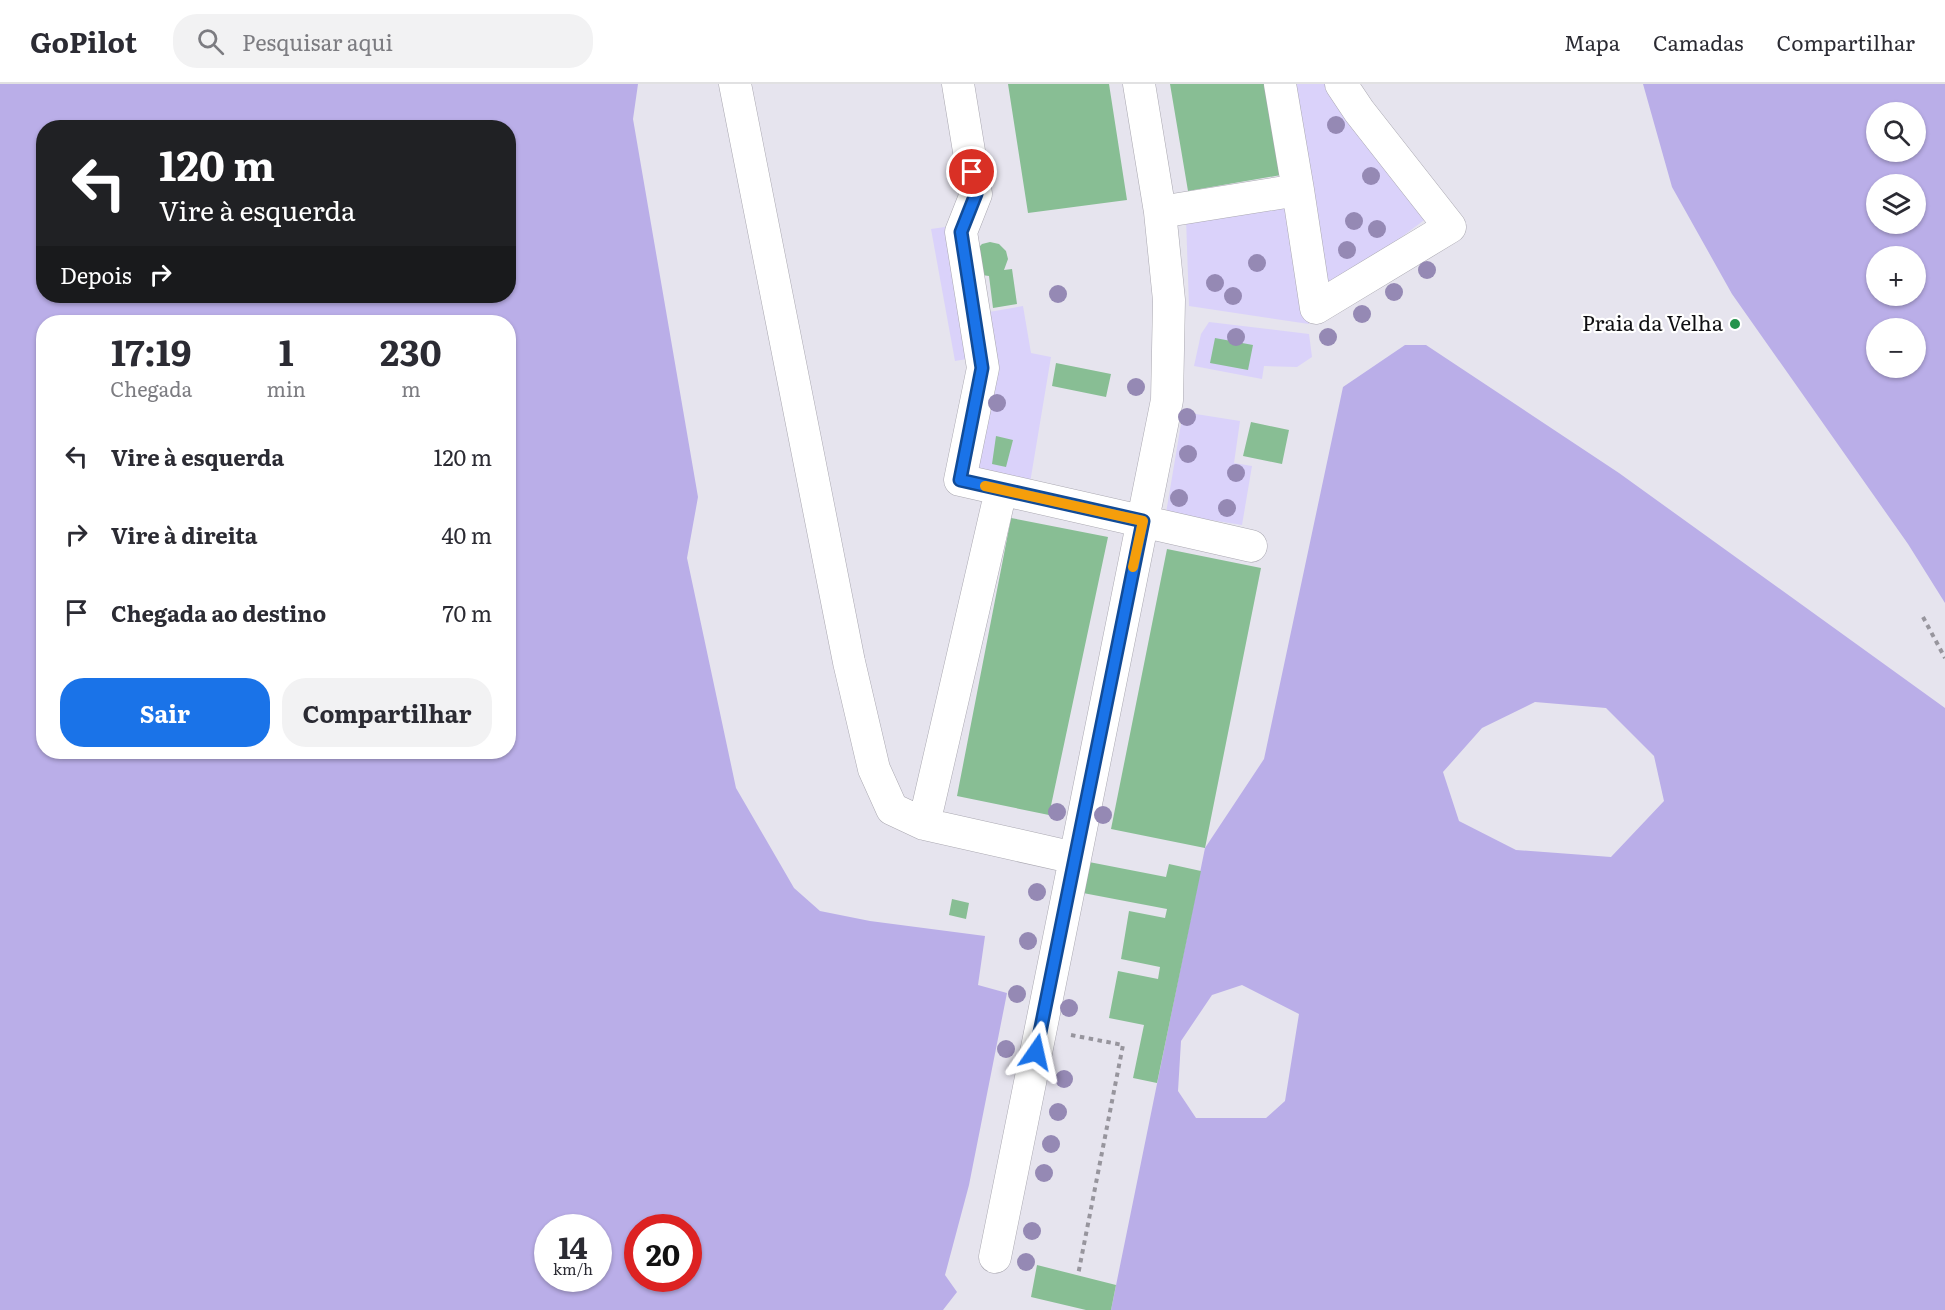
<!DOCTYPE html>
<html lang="pt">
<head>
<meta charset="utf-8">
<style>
	body { margin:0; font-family:Literata,serif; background:#f2f2f3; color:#2b2b33; height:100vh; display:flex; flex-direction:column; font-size:22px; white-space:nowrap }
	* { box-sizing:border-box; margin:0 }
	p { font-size:20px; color:#7c7c81 }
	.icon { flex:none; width:33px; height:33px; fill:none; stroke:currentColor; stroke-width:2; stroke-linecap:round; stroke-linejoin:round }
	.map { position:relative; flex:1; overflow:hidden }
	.side { position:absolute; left:36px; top:231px; width:480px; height:444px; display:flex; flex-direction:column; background:#fff; border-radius:24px; box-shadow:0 2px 4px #0004 }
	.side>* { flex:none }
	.banner { position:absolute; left:36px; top:36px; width:480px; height:183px; border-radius:24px; box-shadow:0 2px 4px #0004; background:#202124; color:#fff; overflow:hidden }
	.tools { position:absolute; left:1866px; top:18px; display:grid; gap:12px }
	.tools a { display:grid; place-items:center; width:60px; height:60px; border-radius:50%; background:#fff; box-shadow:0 2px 4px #0004; font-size:30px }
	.speed { position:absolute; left:534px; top:1130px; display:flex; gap:12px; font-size:30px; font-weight:700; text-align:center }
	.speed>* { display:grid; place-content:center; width:78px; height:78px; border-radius:50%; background:#fff; box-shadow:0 2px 4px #0004; line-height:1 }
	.speed small { font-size:15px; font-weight:400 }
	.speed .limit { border:9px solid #d22; background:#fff; color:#111 }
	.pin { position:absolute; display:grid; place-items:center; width:51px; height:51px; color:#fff; margin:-26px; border:3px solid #fff; border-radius:50%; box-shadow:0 2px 6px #0007 }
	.me { position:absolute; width:66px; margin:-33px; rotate:11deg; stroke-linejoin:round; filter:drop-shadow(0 0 4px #0008) }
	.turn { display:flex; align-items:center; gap:21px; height:126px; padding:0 24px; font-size:27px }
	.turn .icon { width:78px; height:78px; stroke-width:2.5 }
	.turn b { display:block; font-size:42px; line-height:51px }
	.then { display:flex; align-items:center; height:57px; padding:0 24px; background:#0003; gap:12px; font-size:22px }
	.eta { display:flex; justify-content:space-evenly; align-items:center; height:102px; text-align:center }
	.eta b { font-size:36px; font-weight:700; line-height:42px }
	.button { display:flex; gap:12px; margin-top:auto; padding:12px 24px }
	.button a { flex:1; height:69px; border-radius:24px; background:#1a73e8; color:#fff; font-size:24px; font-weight:700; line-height:69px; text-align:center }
	.button a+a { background:#f2f2f3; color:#2b2b33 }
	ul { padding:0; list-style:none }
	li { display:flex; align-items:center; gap:18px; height:78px; padding:0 24px }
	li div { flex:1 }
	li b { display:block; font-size:22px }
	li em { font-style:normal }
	header { display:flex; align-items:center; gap:36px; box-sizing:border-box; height:84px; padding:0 30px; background:#fff; border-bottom:2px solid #e1e1e2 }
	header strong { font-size:28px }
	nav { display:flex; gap:33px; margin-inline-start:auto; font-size:21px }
	.search { width:420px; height:54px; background:#f2f2f3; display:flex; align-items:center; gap:15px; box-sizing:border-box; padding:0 21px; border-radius:24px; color:#7c7c81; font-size:22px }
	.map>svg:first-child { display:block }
	.green { fill:#dad2fa }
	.water { fill:#baaee8; fill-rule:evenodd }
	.building { fill:#88be94 }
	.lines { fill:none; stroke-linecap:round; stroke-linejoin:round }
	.minor-casing { stroke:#aaa8b1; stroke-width:33 }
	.path { stroke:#97959d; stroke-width:4; stroke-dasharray:4.5 4.5; stroke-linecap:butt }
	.minor { stroke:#fff; stroke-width:32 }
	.tree { fill:#9589b4 }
	.route-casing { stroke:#114b97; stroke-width:15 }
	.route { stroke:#1a73e8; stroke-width:10 }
	.slow { stroke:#f59e0b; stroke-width:10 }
	.poi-dot { fill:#25934c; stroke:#fff; stroke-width:2 }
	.labels { text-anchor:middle; stroke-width:4.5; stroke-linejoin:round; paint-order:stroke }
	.poi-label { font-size:21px; fill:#0f0f12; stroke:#fff; text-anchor:end }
</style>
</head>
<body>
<header>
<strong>GoPilot</strong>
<div class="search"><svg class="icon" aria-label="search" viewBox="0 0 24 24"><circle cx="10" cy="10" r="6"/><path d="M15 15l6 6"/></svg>Pesquisar aqui</div>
<nav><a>Mapa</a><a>Camadas</a><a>Compartilhar</a></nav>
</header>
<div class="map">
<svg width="1945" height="1226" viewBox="0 0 1945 1226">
	<rect width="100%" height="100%" fill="#e6e4ee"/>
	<path class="green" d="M1295,0h33l99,134 -99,74z
		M1287,118l22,122 -120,-18 -3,-88z
		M952,142l21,132 -18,3 -24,-132z
		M1023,222l8,47 20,4 -21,126 -54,-10 23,-107 -10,-54z
		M1209,238l100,12 3,23 -15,10 -33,-1 -2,13 -68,-13 7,-32z
		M1183,328l57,9 -6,42 18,3 -10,59 -76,-12z"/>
	<path class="water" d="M0,0h638l-5,35 65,378 -11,61 49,230 58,100 26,23 50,10 115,15 -7,49 29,8 -38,192 -24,90 12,17 -14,18h-943zM44,44h464v168h-464zM44,238h464v430h-464zM548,1143h50v51h-50zM638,1143h50v51h-50z
		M1643,0h302v519l-37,-59 -176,-250 -60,-107zM1876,28h40v40h-40zM1876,100h40v40h-40zM1876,172h40v40h-40zM1876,244h40v40h-40z
		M1405,261h21l193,128 326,235v602h-834l94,-462 59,-89 79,-372zM1535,618l71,6 48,48 10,45 -53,56 -95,-7 -57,-29 -16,-49 39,-44zM1242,901l57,29 -14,87 -19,17h-70l-18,-27 3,-50 31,-46z"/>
	<path class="building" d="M1008,0h101l18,116 -99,13z
		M1170,0h95l16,91 -93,16z
		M990,158l9,2 7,7 2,8 -4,11 8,-1 5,35 -24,4 -4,-32 -7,-1 -7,-24 7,-7z
		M1215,254l38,7 -5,25 -38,-7z
		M1056,279l55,11 -5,23 -54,-11z
		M1251,338l38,8 -7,34 -39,-8z
		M996,352l17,4 -7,27 -14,-3z
		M1011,434l97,19 -59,278 -92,-19z
		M1167,465l94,19 -56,280 -94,-19z
		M1089,778l77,15 3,-13 32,7 -44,212 -24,-5 11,-53 -35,-7 9,-47 40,8 2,-12 -39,-8 8,-48 36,7 2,-9 -84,-16z
		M952,815l17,4 -3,16 -17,-4z
		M1037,1181l79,20 -5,25h-25l-55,-13z"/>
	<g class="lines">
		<defs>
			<path id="minor" d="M735,0l114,578 25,107 18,40 32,15 151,34
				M958,0l18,110 -15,38 22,136 -23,112 291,66
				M1280,0l18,106
				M1160,128l138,-22 18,118 134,-81 -91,-116 -18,-27
				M924,740l77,-334
				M995,1173l172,-857 2,-100 -9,-88 -21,-128"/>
		</defs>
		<use href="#minor" class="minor-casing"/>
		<path class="path" d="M1923,533l22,41
			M1071,951l52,10 -45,230"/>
		<use href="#minor" class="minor"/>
	</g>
	<g class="tree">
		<circle cx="1336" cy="41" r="9"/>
		<circle cx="1371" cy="92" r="9"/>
		<circle cx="1354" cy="137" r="9"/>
		<circle cx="1377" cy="145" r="9"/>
		<circle cx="1347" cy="166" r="9"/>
		<circle cx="1257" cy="179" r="9"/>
		<circle cx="1427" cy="186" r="9"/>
		<circle cx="1215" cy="199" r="9"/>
		<circle cx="1394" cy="208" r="9"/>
		<circle cx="1058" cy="210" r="9"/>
		<circle cx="1233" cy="212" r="9"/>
		<circle cx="1362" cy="230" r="9"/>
		<circle cx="1236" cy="253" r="9"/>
		<circle cx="1328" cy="253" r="9"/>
		<circle cx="1136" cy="303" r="9"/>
		<circle cx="997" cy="319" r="9"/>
		<circle cx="1187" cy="333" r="9"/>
		<circle cx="1188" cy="370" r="9"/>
		<circle cx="1236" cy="389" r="9"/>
		<circle cx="1179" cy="414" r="9"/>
		<circle cx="1227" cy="424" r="9"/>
		<circle cx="1057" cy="728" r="9"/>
		<circle cx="1103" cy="731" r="9"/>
		<circle cx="1037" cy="808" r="9"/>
		<circle cx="1028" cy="857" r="9"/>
		<circle cx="1017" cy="910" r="9"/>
		<circle cx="1069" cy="924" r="9"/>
		<circle cx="1006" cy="965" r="9"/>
		<circle cx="1064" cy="995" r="9"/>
		<circle cx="1058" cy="1028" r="9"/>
		<circle cx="1051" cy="1060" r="9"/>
		<circle cx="1044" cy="1089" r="9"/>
		<circle cx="1032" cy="1147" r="9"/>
		<circle cx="1026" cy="1178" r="9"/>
	</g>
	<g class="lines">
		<defs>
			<path id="route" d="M972,88l4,22 -15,38 21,136 -22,112 183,41 -107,531"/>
		</defs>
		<use href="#route" class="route-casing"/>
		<use href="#route" class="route"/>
		<path class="slow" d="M985,402l158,35 -10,46"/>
	</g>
	<circle class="poi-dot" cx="1735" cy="240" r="6"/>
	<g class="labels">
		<g class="poi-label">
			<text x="1723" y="247">Praia da Velha</text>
		</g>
	</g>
</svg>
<div class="tools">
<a><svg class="icon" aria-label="search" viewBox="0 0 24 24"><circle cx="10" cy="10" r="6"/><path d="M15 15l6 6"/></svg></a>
<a><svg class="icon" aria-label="layers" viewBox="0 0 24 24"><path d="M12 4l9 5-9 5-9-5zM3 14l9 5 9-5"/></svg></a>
<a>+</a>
<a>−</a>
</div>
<div class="speed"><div>14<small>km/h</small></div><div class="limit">20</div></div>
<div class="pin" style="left:972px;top:88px;background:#d93025"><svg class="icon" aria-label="arrive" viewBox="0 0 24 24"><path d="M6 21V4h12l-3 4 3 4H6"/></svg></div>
<svg class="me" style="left:1036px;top:968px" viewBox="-20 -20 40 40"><path d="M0-17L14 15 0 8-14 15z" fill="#1a73e8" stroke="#fff" stroke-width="4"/></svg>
<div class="banner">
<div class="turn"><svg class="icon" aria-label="left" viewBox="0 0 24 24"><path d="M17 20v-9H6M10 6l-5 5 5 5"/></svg><div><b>120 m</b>Vire à esquerda</div></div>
<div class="then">Depois<svg class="icon" aria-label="right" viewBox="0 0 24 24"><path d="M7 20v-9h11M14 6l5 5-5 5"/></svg></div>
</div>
<section class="side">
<div class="eta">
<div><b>17:19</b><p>Chegada</p></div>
<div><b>1</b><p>min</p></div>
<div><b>230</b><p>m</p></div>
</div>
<ul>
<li><svg class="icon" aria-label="left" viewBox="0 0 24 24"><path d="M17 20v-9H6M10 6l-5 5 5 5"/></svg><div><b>Vire à esquerda</b></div><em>120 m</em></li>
<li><svg class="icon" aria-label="right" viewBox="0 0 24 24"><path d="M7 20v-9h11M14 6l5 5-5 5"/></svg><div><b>Vire à direita</b></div><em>40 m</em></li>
<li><svg class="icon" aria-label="arrive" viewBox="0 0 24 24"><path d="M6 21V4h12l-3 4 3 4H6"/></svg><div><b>Chegada ao destino</b></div><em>70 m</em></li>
</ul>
<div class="button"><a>Sair</a><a>Compartilhar</a></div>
</section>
</div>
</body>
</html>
